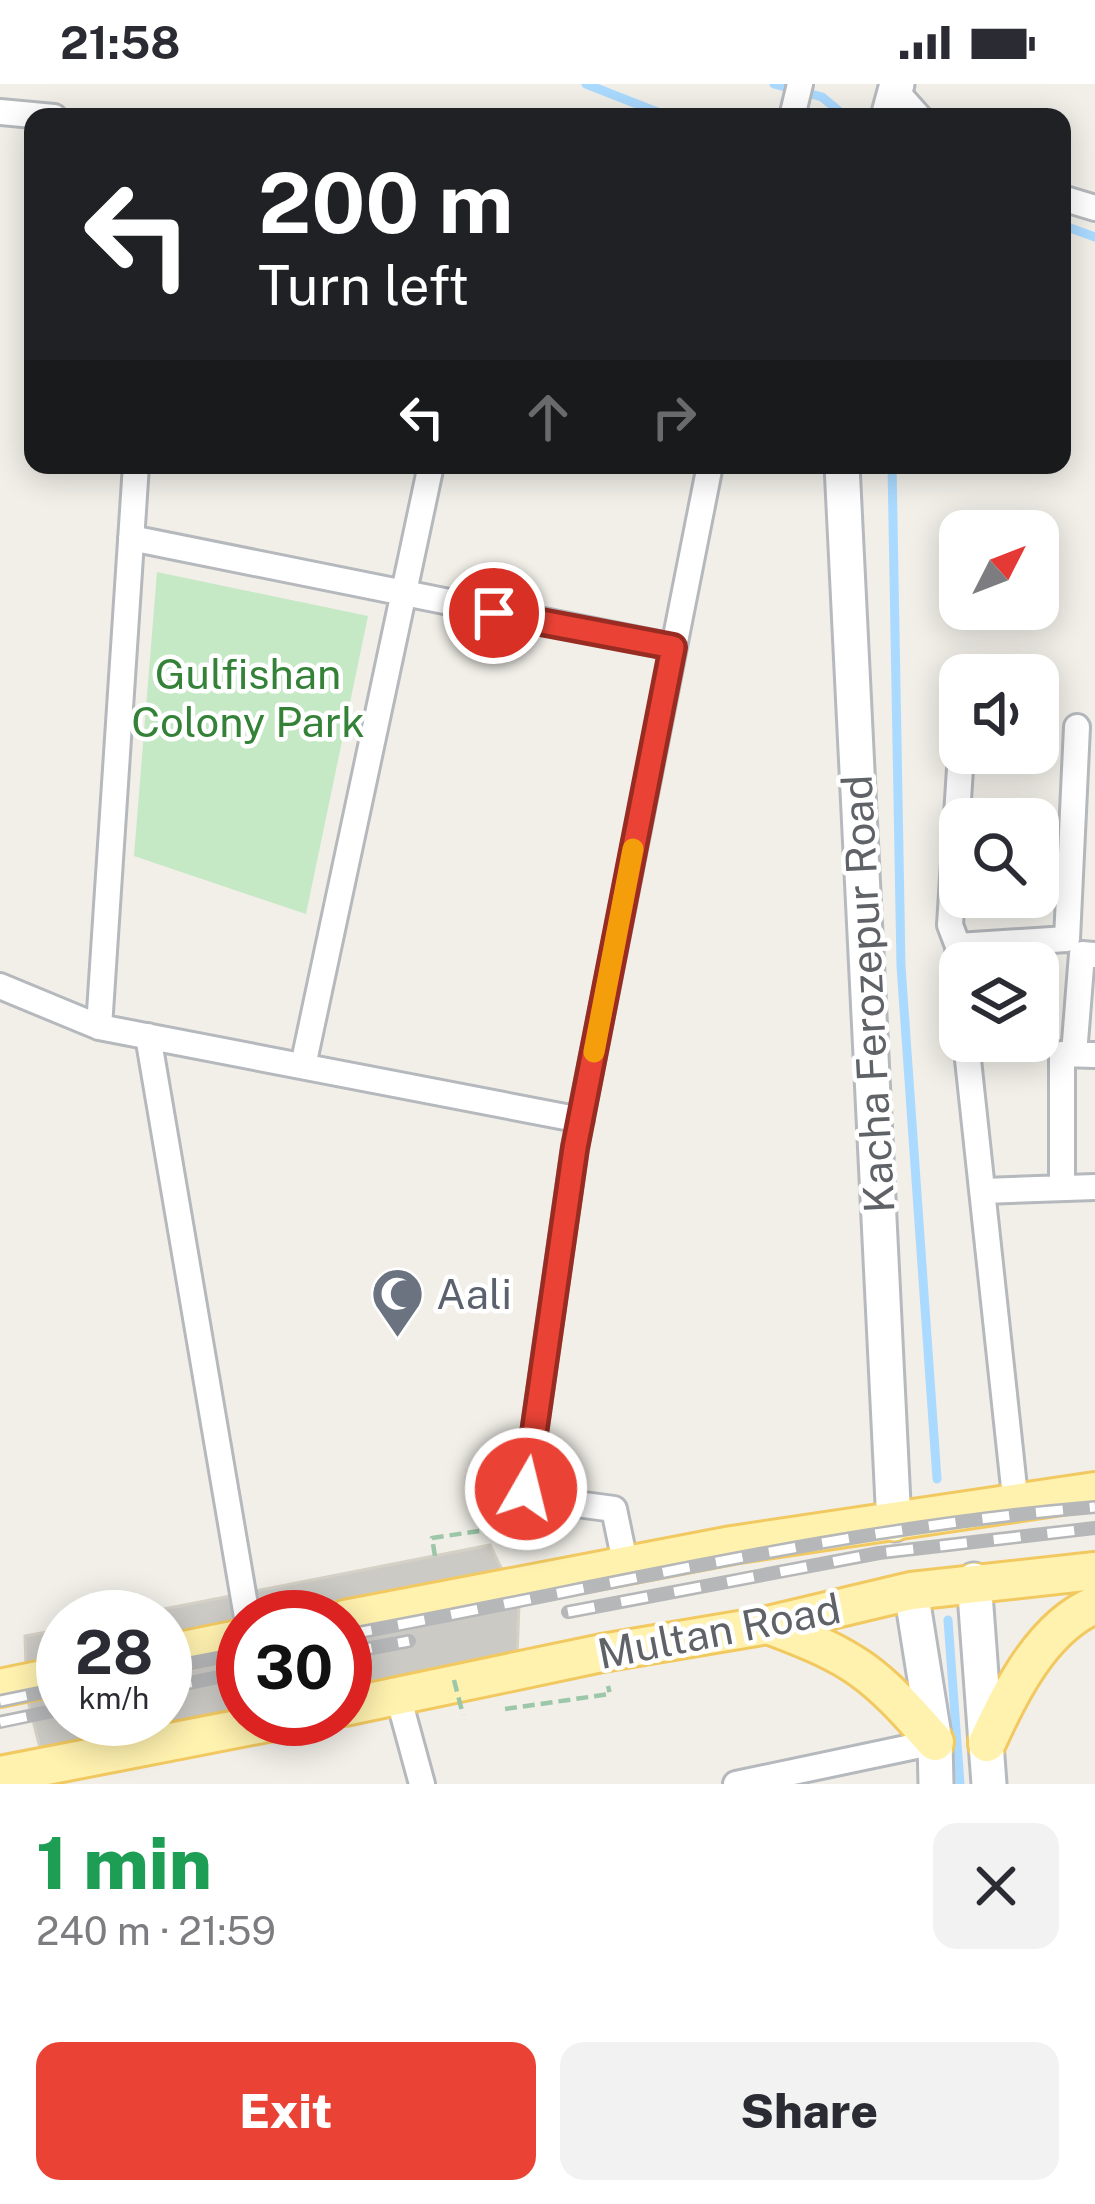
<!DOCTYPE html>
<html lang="en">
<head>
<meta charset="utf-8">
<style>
	body { margin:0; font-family:"Public Sans",sans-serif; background:#f2f2f3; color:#2b2b33; height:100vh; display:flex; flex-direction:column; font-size:45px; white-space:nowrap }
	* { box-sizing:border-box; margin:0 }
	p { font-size:39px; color:#7c7c81 }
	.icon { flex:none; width:66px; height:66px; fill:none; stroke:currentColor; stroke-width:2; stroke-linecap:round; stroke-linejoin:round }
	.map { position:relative; height:1700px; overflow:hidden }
	.side { display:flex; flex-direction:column; background:#fff; flex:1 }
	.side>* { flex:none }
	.hud { position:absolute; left:24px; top:24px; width:1047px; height:366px; border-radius:24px; box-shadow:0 6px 30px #0003; background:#202124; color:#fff; overflow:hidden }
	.needle { width:78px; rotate:48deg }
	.fabs { position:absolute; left:939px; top:426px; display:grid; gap:24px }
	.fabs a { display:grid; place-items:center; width:120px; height:120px; border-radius:24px; background:#fff; box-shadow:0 6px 30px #0003; font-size:60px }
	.speed { position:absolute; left:36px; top:1506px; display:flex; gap:24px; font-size:60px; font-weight:700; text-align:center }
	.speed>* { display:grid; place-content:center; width:156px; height:156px; border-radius:50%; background:#fff; box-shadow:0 6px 30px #0003; line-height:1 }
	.speed small { font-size:30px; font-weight:400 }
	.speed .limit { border:18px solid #d22; background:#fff; color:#111 }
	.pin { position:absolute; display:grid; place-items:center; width:102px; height:102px; color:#fff; margin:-51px; border:6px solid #fff; border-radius:50%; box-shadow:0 3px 12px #0007 }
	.me { position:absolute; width:132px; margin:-66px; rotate:8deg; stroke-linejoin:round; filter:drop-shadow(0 0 9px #0008) }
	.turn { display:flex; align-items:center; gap:42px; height:252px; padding:0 36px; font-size:54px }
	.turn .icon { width:156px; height:156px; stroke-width:2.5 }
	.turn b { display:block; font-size:84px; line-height:102px }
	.lanes { display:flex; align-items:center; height:114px; padding:0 36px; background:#0003; justify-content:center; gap:60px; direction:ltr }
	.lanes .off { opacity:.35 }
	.round { display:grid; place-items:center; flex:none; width:126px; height:126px; border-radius:24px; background:#f2f2f3 }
	.headline { display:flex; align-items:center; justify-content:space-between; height:204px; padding:0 36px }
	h1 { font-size:72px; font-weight:800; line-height:90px; color:#1e9e55 }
	.primary-button { display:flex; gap:24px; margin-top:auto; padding:24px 36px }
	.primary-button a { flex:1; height:138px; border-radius:24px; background:#ea4335; color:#fff; font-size:48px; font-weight:800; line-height:138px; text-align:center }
	.primary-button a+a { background:#f2f2f3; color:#2b2b33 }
	.status { display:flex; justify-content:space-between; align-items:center; height:84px; padding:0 60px; background:#fff; direction:ltr }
	.status svg { height:33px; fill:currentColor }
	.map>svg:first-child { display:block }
	.green { fill:#c5e8c5 }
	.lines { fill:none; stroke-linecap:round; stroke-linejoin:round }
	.stream { stroke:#aadaff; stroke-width:9 }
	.building { fill:#cccac5; stroke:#d6d1c6; stroke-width:3 }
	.street-casing { stroke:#b5b8bc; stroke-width:30 }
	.secondary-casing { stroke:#b6babf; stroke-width:39 }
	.primary-casing { stroke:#f2c960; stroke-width:42 }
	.path { stroke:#9cc7a9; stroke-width:4.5; stroke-dasharray:12 6; stroke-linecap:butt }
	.street { stroke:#fff; stroke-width:24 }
	.secondary { stroke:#fff; stroke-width:33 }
	.primary { stroke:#fff2af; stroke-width:36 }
	.rail-casing { stroke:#b6b7b8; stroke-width:14 }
	.rail { stroke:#fff; stroke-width:9; stroke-dasharray:27; stroke-linecap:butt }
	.path-bridge { stroke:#9cc7a9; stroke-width:4.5; stroke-dasharray:12 6; stroke-linecap:butt }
	.route-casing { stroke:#982c22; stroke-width:30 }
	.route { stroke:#ea4335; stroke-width:21 }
	.slow { stroke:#f59e0b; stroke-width:21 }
	.labels { text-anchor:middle; stroke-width:9; stroke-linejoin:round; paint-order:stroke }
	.park-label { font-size:42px; fill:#348238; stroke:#fff }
	.street-label { font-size:42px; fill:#5f6368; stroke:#fff }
	.worship-label { font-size:42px; fill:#5b616d; stroke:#fff; text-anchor:start }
</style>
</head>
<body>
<div class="status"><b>21:58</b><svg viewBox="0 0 49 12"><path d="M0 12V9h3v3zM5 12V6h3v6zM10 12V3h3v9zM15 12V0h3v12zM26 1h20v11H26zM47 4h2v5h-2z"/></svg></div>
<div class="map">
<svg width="1095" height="1700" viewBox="0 0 1095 1700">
	<rect width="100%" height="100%" fill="#f1efe8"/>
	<path class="green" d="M157,488l211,44 -62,298 -172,-58z"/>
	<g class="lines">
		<path class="stream" d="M586,0l84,33
			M774,0l48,13 24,20
			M1062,141l33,12
			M892,381l9,501 36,513
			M948,1536l12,164"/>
	</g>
	<path class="building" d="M490,1461l29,60 -2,52 -172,44v-84h-102v102l-194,40 -10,-15 -12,-47 -2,-61 38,-7v90h102v-102h-42z"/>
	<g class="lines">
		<defs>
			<path id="street" d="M895,6l24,27
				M0,28l54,5
				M792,33l8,-33
				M1062,114l33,10
				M131,454l542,109
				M958,862l-8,-21 11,-172
				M0,902l99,41 482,93
				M960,909l-2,-47 109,-7 10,-212
				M99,943l37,-562
				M148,952l99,581
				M966,957l50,465
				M1074,970l8,-100 13,1
				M303,982l128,-601
				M1062,1104v-134l33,1
				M984,1107l111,-4
				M626,1483l-12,-58 -60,-8 -8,-11 -20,-1 49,-342 135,-682
				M398,1612l24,88
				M736,1700l199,-42"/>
			<path id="secondary" d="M888,33l9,-33
				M842,381l52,1059
				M974,1496l15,204
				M911,1507l24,151 1,42"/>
			<path id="primary" d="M345,1535l387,-74 363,-54
				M768,1541c87,32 106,47 167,117
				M165,1570l78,-16
				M0,1604l63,-13
				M345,1623l257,-54 166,-28 143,-34 184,-20
				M987,1659c22,-49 55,-116 108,-138
				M0,1691l288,-56"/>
		</defs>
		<use href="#street" class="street-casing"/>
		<use href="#secondary" class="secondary-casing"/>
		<use href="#primary" class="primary-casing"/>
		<path class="path" d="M435,1472l-3,-18 108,-16
			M505,1625l105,-15 -2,-8"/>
		<use href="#street" class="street"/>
		<use href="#secondary" class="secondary"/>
		<use href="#primary" class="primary"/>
		<defs>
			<path id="rail" d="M568,1528l311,-59 216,-25
				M345,1551c250,-46 496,-107 750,-128
				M345,1569l64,-12
				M165,1584l78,-15
				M165,1604l78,-16
				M0,1617l63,-13
				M0,1638l63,-13"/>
		</defs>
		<use href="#rail" class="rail-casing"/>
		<use href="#rail" class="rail"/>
		<path class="path-bridge" d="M454,1596l9,35"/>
	</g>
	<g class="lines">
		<defs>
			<path id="route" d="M494,529l179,34 -98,501 -49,341"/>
		</defs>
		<use href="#route" class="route-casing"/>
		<use href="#route" class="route"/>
		<path class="slow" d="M594,968l39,-203"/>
	</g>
	<defs>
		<symbol id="mosque-pin" viewBox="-11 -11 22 30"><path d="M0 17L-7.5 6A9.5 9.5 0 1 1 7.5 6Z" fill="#6b7280" stroke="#fff"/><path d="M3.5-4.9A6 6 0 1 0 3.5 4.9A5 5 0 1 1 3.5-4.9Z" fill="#fff"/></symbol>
	</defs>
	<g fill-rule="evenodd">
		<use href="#mosque-pin" x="368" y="1180" width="59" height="81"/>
	</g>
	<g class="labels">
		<g class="park-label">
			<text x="248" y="605">Gulfishan<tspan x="248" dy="48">Colony Park</tspan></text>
		</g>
		<g class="street-label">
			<text transform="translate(868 910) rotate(-93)" y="15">Kacha Ferozepur Road</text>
			<text transform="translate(719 1547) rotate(-11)" y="15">Multan Road</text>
		</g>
		<g class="worship-label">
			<text x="436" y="1225">Aali</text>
		</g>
	</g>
</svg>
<div class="fabs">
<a><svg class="needle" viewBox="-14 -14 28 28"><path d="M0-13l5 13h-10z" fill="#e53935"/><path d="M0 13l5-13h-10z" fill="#7c7c81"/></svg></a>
<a><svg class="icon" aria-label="sound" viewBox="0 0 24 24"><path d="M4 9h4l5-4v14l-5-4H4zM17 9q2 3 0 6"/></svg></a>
<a><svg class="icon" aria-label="search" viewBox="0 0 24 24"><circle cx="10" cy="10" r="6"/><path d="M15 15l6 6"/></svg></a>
<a><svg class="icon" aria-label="layers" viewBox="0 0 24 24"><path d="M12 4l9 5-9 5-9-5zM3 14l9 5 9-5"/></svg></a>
</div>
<div class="speed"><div>28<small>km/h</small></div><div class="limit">30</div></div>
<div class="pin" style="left:494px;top:529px;background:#d93025"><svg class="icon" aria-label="arrive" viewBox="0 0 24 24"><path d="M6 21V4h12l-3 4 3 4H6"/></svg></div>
<svg class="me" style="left:526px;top:1405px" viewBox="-20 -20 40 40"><circle r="17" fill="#ea4335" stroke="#fff" stroke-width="3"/><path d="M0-11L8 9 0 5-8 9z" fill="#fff"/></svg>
<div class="hud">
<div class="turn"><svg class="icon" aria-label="left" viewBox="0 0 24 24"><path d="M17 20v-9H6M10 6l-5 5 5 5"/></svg><div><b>200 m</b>Turn left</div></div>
<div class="lanes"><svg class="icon" aria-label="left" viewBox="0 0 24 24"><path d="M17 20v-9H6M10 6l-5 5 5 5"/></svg><svg class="icon off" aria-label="ahead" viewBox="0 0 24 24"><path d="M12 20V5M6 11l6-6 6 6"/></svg><svg class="icon off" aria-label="right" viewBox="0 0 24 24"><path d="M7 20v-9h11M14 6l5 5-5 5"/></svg></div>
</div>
</div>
<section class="side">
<div class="headline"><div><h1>1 min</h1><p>240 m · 21:59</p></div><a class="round"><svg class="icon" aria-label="close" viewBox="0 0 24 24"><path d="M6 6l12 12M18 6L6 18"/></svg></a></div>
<div class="primary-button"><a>Exit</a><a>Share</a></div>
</section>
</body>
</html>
